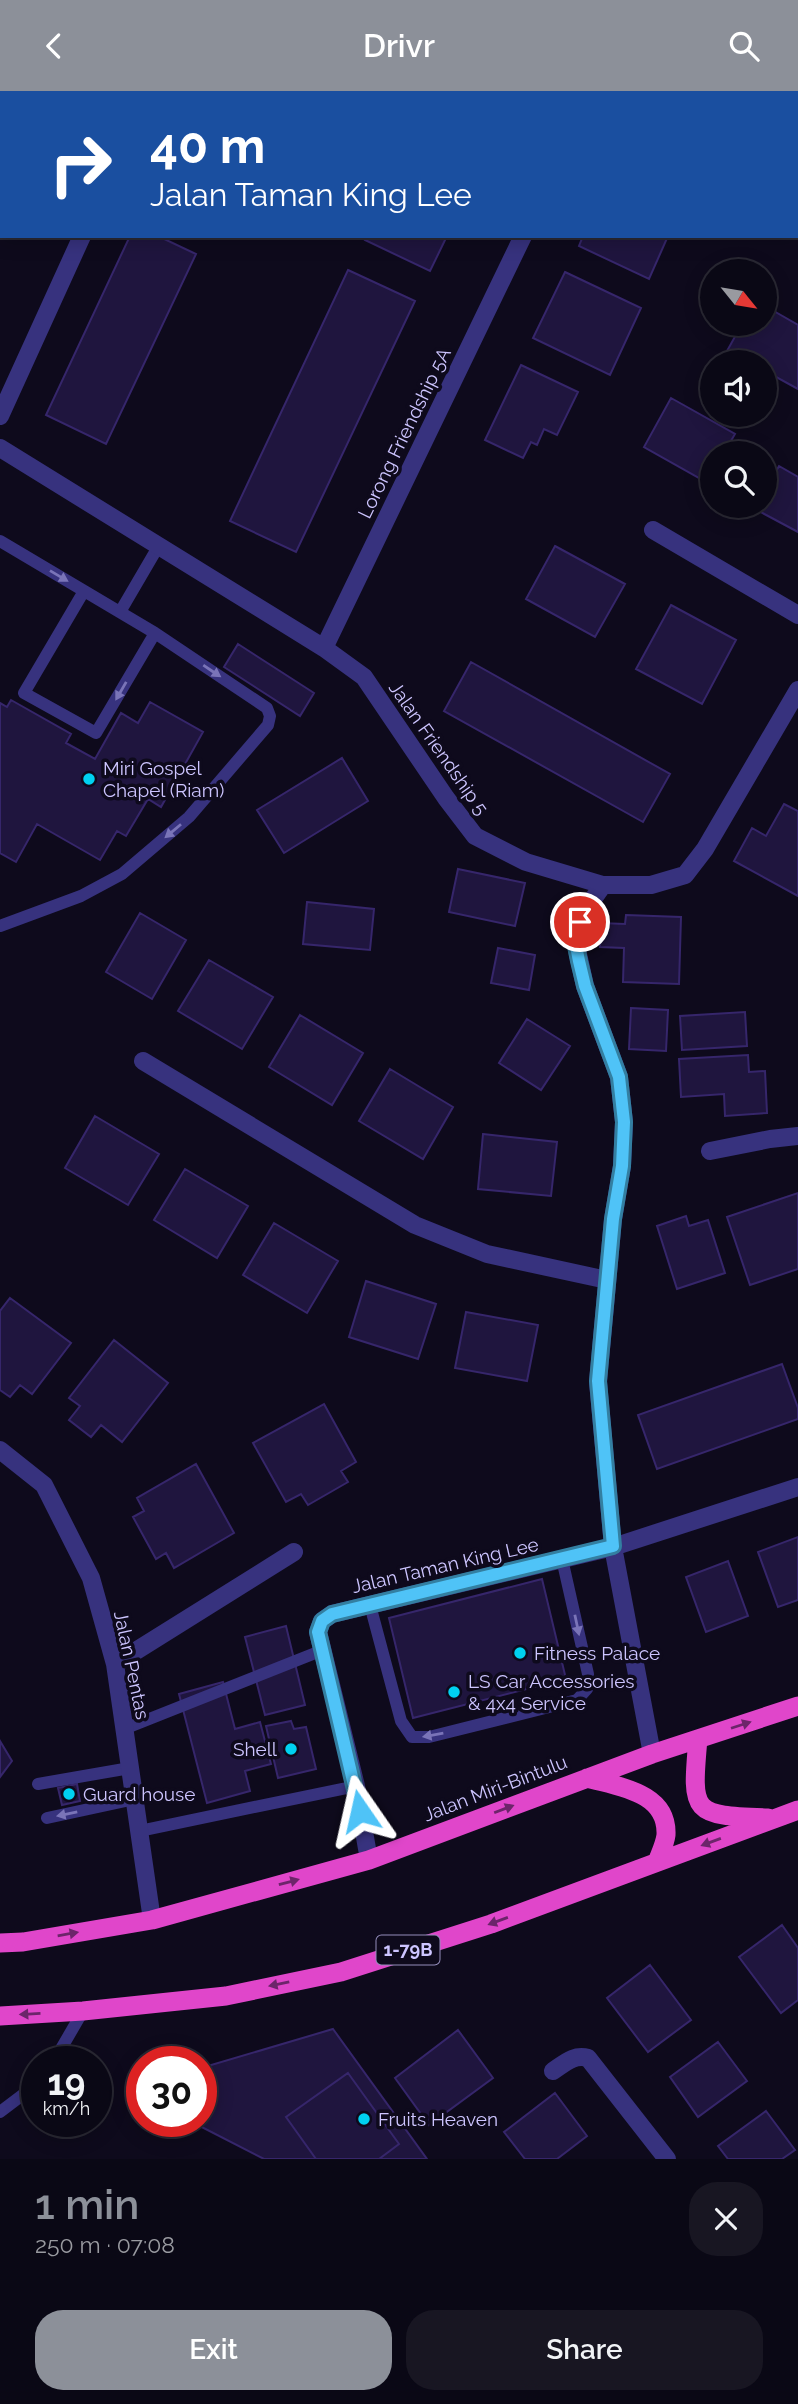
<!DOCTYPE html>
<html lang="en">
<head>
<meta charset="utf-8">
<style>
	body { margin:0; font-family:Raleway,sans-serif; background:#181622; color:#f1f3f6; height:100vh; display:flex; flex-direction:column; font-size:26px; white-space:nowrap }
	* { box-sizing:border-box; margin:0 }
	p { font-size:23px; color:#999aa0 }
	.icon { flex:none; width:38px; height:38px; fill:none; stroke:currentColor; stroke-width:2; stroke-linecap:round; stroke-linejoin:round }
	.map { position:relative; height:2068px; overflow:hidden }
	.details { display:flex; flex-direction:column; background:#0a0815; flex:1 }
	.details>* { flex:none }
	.banner { position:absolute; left:0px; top:0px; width:798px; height:147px; box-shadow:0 4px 18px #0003,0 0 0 2px #2a2934; background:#1a4fa0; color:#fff; overflow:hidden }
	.needle { width:46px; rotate:120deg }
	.controls { position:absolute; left:700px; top:168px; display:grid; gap:14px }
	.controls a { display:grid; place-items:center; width:77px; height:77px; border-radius:50%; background:#0a0815; box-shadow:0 4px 18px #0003,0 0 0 2px #2a2934; font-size:35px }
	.speed { position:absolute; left:21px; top:1955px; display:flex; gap:14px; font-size:35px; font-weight:700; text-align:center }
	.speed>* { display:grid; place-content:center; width:91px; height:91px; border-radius:50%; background:#0a0815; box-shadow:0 4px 18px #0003,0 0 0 2px #2a2934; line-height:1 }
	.speed small { font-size:18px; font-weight:400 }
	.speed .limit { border:10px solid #d22; background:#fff; color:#111 }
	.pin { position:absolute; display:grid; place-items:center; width:60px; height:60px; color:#fff; margin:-30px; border:4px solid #fff; border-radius:50%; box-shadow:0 2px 7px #0007 }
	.me { position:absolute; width:77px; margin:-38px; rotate:349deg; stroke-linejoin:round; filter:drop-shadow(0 0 5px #0008) }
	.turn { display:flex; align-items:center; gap:24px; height:147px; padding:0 35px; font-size:32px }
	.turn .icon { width:91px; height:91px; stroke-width:2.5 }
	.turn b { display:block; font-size:49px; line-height:60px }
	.round { display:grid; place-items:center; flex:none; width:74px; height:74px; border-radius:28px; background:#181622 }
	.head { display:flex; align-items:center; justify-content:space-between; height:119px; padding:0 35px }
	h1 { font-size:42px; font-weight:600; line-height:52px; color:#8c9099 }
	.cta { display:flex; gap:14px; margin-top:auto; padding:14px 35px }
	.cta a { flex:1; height:80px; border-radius:28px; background:#8c9099; color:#fff; font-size:28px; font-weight:600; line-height:80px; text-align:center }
	.cta a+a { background:#181622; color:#f1f3f6 }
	header { display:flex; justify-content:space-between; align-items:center; height:91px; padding:0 35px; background:#8c9099; color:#fff; font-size:32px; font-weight:600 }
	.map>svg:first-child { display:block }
	.building { fill:#1f153e; stroke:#36266b; stroke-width:2 }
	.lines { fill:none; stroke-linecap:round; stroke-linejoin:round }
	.service { stroke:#37327e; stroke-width:12 }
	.minor { stroke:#37327e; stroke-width:18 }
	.trunk { stroke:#e046ca; stroke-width:19 }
	.oneway { fill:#7a74b8 }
	.oneway2 { fill:#6c256a }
	.route-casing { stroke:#337fa1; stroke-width:18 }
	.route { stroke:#4fc3f7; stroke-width:12 }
	.poi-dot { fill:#00d1f0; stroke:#0e0a1c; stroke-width:2.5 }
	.labels { text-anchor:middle; stroke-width:7; stroke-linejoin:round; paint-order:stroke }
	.shield { fill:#0e0a1c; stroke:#948dbb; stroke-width:2 }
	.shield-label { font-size:18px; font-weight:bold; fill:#cdc5ff }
	.street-label { font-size:19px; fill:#cdc5ff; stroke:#0e0a1c }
	.poi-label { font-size:19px; fill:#cdc5ff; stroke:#0e0a1c; text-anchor:start }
</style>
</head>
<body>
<header><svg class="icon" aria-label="back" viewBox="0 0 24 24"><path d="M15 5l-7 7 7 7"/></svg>Drivr<svg class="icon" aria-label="search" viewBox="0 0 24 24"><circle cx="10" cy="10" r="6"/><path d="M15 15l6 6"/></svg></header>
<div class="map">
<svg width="798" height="2068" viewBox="0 0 798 2068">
	<rect width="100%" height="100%" fill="#0e0a1c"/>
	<path class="building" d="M0,0h53l-51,2v60z
		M186,0h82l-83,2z
		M438,0h79l-80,2z
		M130,145h28l38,18 -90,190 -60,-29z
		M367,145h80l-17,35 -65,-31z
		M583,145h85l-19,43 -70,-33z
		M348,179l67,31 -119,251 -66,-31z
		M565,181l76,36 -31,67 -77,-37z
		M765,215l33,19v64l-33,-18v-9h-16l-22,-11 15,-27h23z
		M521,274l57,27 -21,43 -13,-6 -7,16 -6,-3 -8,16 -38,-18z
		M671,307l64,36 -11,19h-12v22l-4,8 -64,-36z
		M779,375l19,11v55l-43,-23 2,-3h8v-15z
		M555,455l70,38 -30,53 -69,-38z
		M671,514l65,35 -34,64 -66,-35z
		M238,553l76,49 -14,23 -76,-49z
		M471,571l199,112 -27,48 -199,-111z
		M11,609l60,34 -5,9 29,16 26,-46 17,10 12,-21 53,30 -42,75 -13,-8 -22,37 -9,-5 -17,29 -63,-36 -21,38 -16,-9v-150l7,4z
		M342,667l26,43 -84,52 -27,-43z
		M784,713l14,7v85l-64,-35 18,-33 14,8z
		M458,778l67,14 -10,43 -66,-14z
		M307,811l67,7 -4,41 -67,-6z
		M140,822l46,27 -34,59 -46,-27z
		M626,824l55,2 -2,67 -56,-2 1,-34 -24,-1 1,-24 24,1z
		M498,857l37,7 -6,35 -38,-7z
		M209,869l64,37 -31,52 -64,-38z
		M631,917l37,2 -2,41 -37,-2z
		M745,921l2,34 -65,4 -2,-34z
		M300,924l63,38 -31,52 -63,-38z
		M527,928l43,27 -29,44 -42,-27z
		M748,964l1,17 16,-1 2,42 -42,3 -1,-22 -43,3 -2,-38z
		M390,978l63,38 -30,52 -64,-38z
		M95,1025l64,38 -31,51 -63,-37z
		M483,1043l74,8 -6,54 -73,-7z
		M185,1078l63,37 -31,52 -63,-38z
		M798,1102v76l-48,16 -23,-68z
		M686,1125l3,10 19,-6 17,53 -48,16 -20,-63z
		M274,1132l64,38 -31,52 -64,-38z
		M366,1190l70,23 -18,55 -69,-22z
		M10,1207l61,45 -39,51 -12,-9 -10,12 -10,-7v-79z
		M466,1221l72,13 -11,56 -72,-13z
		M114,1249l54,43 -46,59 -21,-17 -10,12 -22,-17 11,-14 -11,-8z
		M782,1273l16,44v11l-141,50 -19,-54z
		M324,1313l32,58 -15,9 7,11 -40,23 -7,-11 -15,8 -33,-59z
		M196,1373l38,69 -60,35 -8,-15 -10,6 -23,-42 11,-6 -7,-13z
		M798,1446v63l-20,7 -20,-55z
		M728,1470l20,55 -42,16 -20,-55z
		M542,1488l24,100 -153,39 -24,-100z
		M286,1535l19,79 -40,10 -20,-78z
		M223,1591l12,47 25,-7 11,42 -26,7 5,20 -43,12 -28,-109z
		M291,1630l3,8 12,-2 10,42 -38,9 -12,-52z
		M0,1650l12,20 -12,16z
		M77,1693l3,17 -18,4 -4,-17z
		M782,1834l16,23v52l-17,13 -42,-56z
		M650,1874l41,55 -43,32 -41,-54z
		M333,1938l94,130h-163l-74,-38h11v-53z
		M458,1939l35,48 -64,47 -34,-47z
		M718,1951l29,39 -49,36 -28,-40z
		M348,1982l51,71 -20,15h-63l-30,-42z
		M555,2002l32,43 -30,23h-32l-21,-27z
		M766,2020l29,39 -13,9h-54l-10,-13z"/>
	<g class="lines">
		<path class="service" d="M0,450l155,92 112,75 3,8 -2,9 -79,92 -67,57 -41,22 -81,30
			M84,500l-60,102 72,40 59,-100
			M120,521l38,-65
			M370,1514l31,116 11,16h17l148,-37 10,-11 1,-15 -26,-115
			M124,1638l199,-79
			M38,1693l92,-16
			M47,1727l88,-19
			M139,1740l217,-45
			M54,1970l29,-50
			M0,2021l37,-28"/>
		<path class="minor" d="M140,2v-2
			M592,2l1,-2
			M0,325l82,-180
			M0,357l324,200 40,29 82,121 29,38 51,26 77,23h48l34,-10 20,-26 93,-159
			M653,439l145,85
			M324,557l199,-412
			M603,794l-17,24 -12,27 11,50 34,91 5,45 -2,44 -9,53 -15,163 15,165 39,207
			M143,970l272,164 72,29 120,26
			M710,1060l60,-12 28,-3
			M0,1359l44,35 47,93 24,86 37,256
			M115,1573l179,-112
			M369,1769l-13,-74 -38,-154 4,-11 10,-7 281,-67 185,-60
			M553,1980c12,-8 21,-17 35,-13l79,101"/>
		<path class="trunk" d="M698,1648c-7,76 -6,76 70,79
			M587,1687c32,9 81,14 79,57 -1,9 -6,19 -9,27
			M0,1852l23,-1 129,-22 217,-60 283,-106 146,-48
			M0,1925l83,-5 143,-15 115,-24 150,-48 307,-114"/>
	</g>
	<defs><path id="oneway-solid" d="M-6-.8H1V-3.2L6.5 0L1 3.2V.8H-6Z" transform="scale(1.75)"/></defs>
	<g class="oneway">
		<use href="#oneway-solid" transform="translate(59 485) rotate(31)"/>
		<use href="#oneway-solid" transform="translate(212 580) rotate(34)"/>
		<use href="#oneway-solid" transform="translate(121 600) rotate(120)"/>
		<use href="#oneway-solid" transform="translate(173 740) rotate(140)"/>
		<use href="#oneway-solid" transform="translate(577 1534) rotate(78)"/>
		<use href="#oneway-solid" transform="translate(433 1644) rotate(170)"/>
		<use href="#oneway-solid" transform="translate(67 1723) rotate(168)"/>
	</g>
	<g class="oneway2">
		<use href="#oneway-solid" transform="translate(741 1634) rotate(-18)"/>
		<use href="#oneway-solid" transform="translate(504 1718) rotate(-21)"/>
		<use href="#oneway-solid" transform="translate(711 1751) rotate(160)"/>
		<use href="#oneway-solid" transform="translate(289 1791) rotate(-15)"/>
		<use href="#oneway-solid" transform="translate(498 1830) rotate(160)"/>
		<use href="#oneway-solid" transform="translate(68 1843) rotate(-10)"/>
		<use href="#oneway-solid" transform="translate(279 1893) rotate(168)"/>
		<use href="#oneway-solid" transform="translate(30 1923) rotate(177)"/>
	</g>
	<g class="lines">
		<defs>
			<path id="route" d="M360,1720l-42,-179 4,-11 10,-7 281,-68 -15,-165 15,-162 9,-53 2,-44 -5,-45 -34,-91 -6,-25 -5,-25 6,-14"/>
		</defs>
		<use href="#route" class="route-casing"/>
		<use href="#route" class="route"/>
	</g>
	<g class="poi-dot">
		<circle cx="89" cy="688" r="7"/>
		<circle cx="520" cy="1562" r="7"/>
		<circle cx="454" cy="1601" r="7"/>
		<circle cx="291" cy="1658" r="7"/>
		<circle cx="69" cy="1703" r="7"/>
		<circle cx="364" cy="2028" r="7"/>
	</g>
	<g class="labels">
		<rect class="shield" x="376.5" y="1844.5" width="63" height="29" rx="5"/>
		<g class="shield-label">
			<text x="408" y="1865">1-79B</text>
		</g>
		<g class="street-label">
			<text transform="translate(404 342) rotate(-64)" y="7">Lorong Friendship 5A</text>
			<text transform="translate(439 657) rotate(55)" y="7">Jalan Friendship 5</text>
			<text transform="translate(445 1474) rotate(-13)" y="7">Jalan Taman King Lee</text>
			<text transform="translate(132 1574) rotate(78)" y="7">Jalan Pentas</text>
			<text transform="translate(495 1697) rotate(-21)" y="7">Jalan Miri-Bintulu</text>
		</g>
		<g class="poi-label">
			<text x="103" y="684">Miri Gospel<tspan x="103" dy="22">Chapel (Riam)</tspan></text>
			<text x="534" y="1569">Fitness Palace</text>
			<text x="468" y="1597">LS Car Accessories<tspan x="468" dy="22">&amp; 4x4 Service</tspan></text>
			<text x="277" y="1665" text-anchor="end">Shell</text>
			<text x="83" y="1710">Guard house</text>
			<text x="378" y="2035">Fruits Heaven</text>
		</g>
	</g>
</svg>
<div class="controls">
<a><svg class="needle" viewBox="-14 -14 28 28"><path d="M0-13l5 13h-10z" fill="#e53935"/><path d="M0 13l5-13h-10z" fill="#999aa0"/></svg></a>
<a><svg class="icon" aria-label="sound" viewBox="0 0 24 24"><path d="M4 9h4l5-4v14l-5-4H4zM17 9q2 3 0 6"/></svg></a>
<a><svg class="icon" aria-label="search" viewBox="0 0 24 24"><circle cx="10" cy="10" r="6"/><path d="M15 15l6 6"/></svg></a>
</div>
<div class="speed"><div>19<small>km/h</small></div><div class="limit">30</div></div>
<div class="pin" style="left:580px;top:831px;background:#d93025"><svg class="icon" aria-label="arrive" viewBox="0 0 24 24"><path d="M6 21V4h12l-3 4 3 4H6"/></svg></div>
<svg class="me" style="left:360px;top:1720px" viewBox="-20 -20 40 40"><path d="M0-17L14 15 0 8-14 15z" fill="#4fc3f7" stroke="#fff" stroke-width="4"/></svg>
<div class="banner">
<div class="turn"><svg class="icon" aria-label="right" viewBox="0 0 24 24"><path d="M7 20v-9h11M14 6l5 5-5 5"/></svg><div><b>40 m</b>Jalan Taman King Lee</div></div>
</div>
</div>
<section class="details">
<div class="head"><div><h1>1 min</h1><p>250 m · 07:08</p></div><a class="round"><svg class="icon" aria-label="close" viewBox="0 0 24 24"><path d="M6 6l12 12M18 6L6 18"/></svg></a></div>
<div class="cta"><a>Exit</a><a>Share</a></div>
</section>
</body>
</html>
